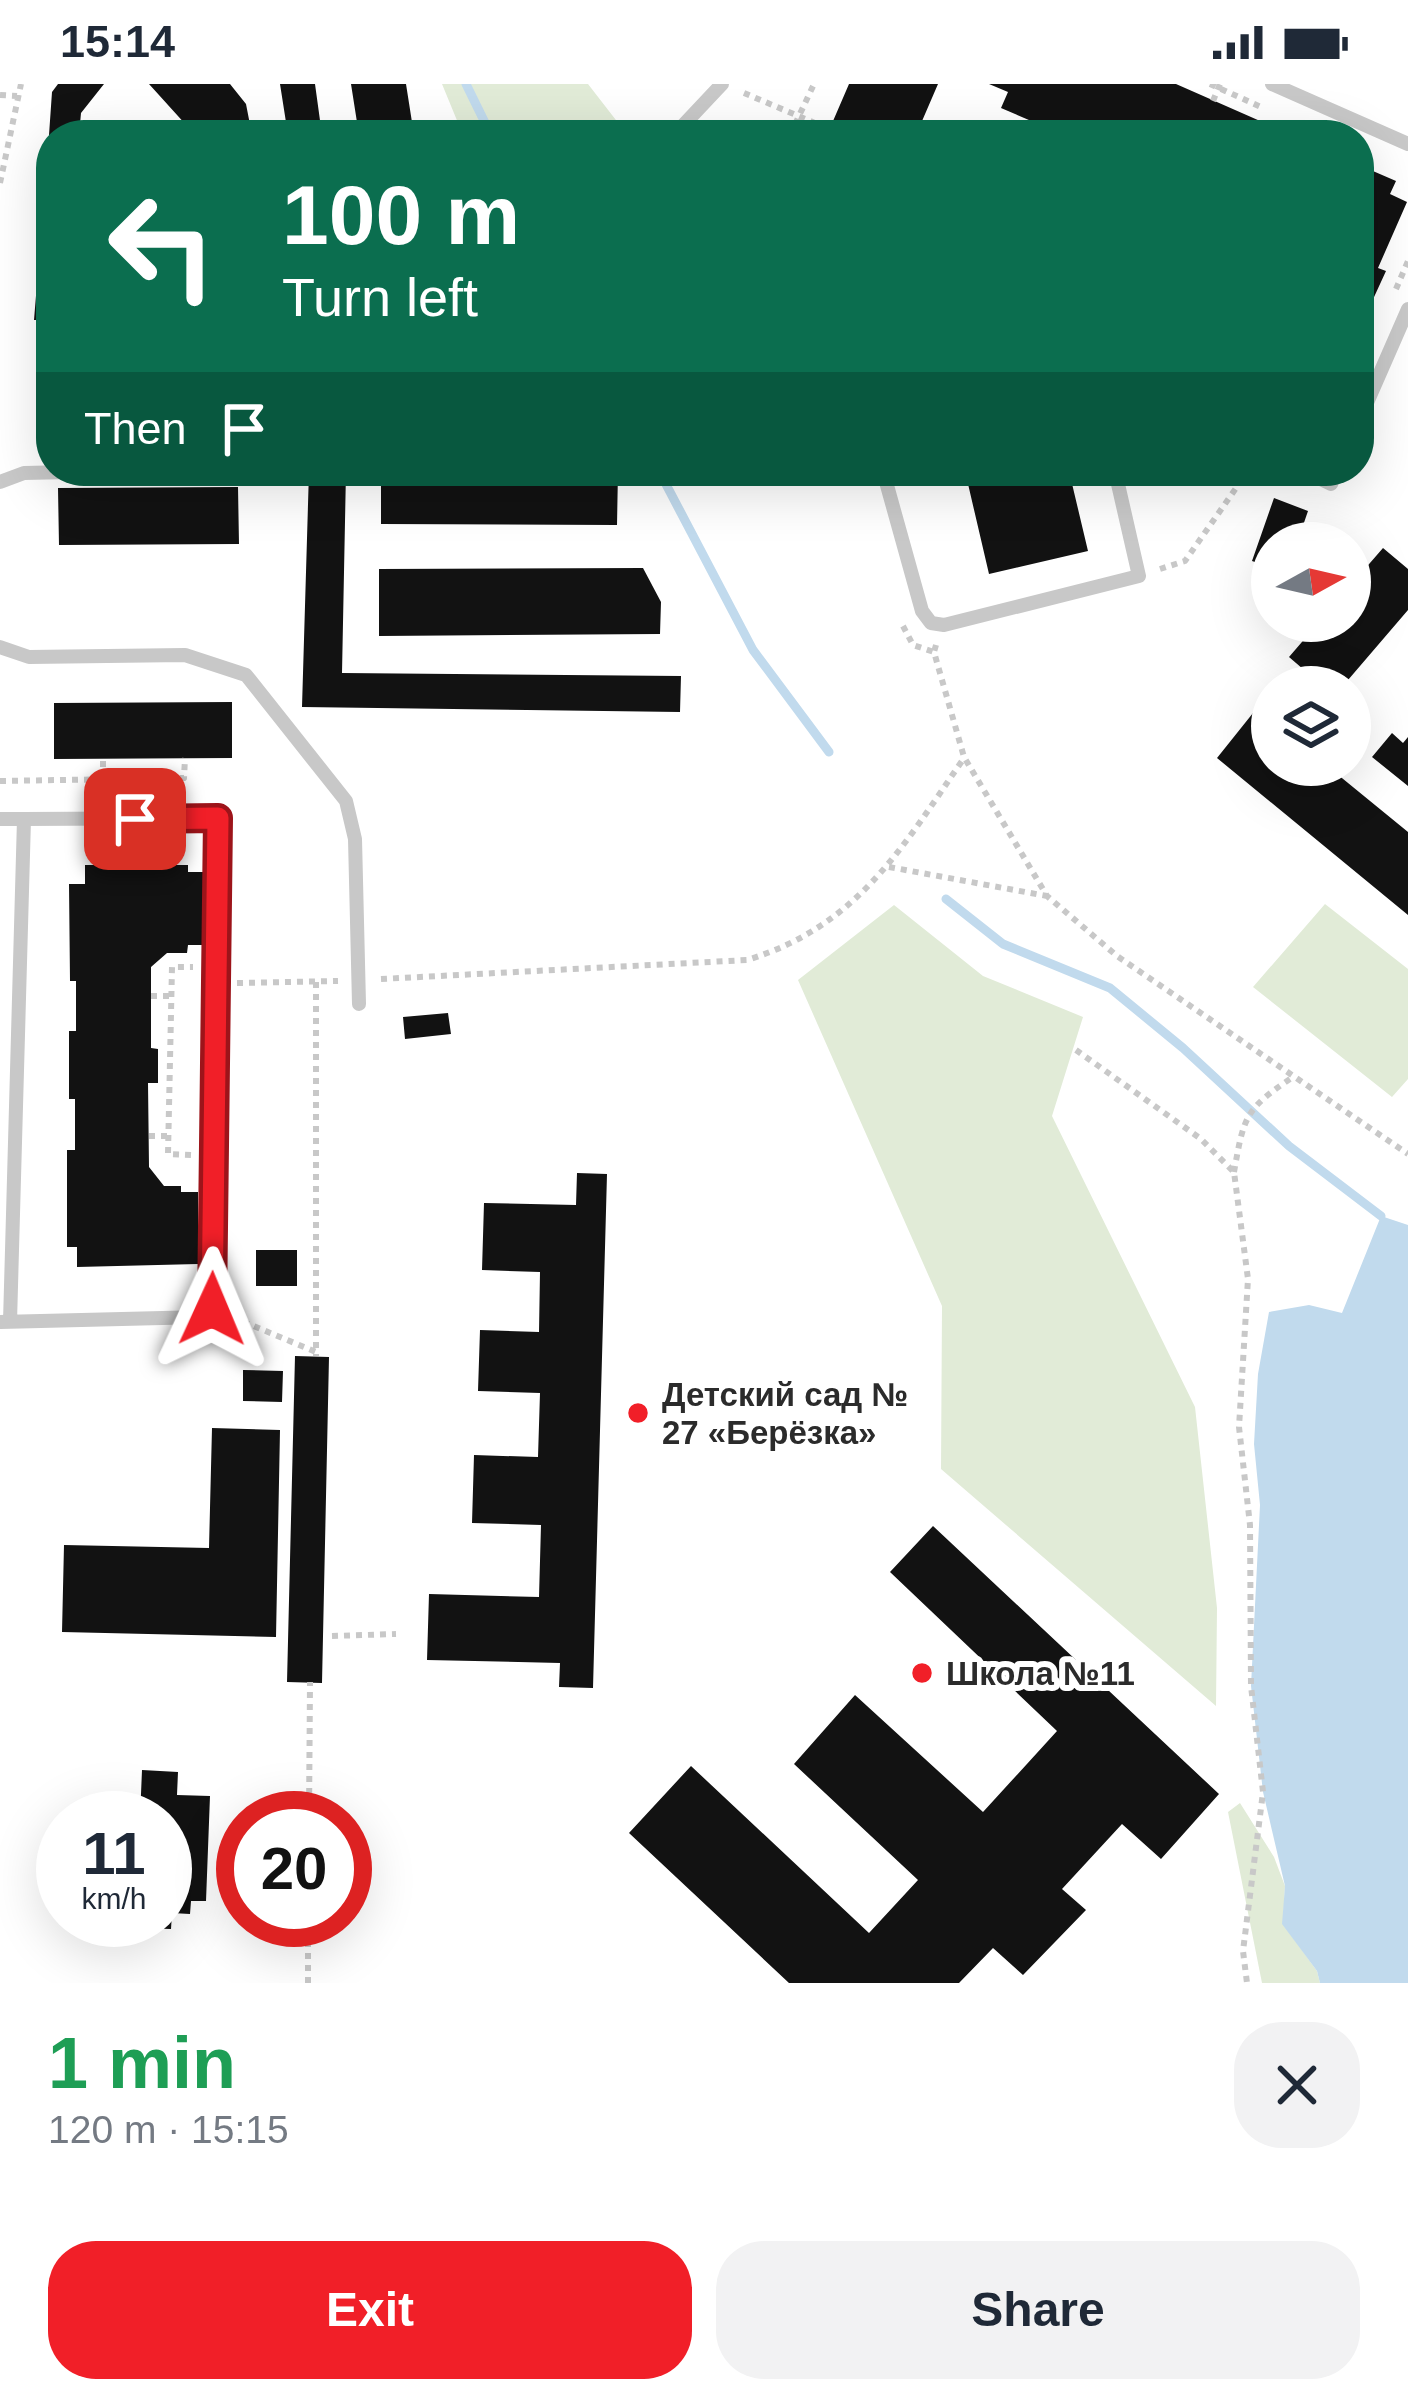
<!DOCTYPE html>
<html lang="en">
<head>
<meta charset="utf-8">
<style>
	body { margin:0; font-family:Arial,sans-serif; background:#f2f2f3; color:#1f2937; height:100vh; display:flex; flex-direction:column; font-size:45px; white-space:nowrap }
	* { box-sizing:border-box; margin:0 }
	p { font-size:39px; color:#747a83 }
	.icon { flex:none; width:66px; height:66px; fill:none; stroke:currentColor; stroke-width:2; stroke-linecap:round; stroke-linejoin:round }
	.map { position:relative; height:1899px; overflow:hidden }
	.panel { display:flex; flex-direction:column; background:#fff; flex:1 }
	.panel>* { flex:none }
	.hud { position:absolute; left:36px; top:36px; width:1338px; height:366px; border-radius:48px; box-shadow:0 12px 48px #0002; background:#0b6e4f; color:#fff; overflow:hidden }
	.needle { width:78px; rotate:82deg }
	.buttons { position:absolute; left:1251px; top:438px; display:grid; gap:24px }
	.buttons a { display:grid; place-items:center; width:120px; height:120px; border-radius:50%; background:#fff; box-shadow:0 12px 48px #0002; font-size:60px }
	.speed { position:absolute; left:36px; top:1707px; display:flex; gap:24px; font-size:60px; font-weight:700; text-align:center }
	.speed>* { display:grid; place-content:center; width:156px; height:156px; border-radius:50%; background:#fff; box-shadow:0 12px 48px #0002; line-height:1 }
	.speed small { font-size:30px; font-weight:400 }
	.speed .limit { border:18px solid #d22; background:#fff; color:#111 }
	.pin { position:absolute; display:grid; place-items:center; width:102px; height:102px; color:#fff; margin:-51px; border-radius:24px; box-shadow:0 6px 18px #0006 }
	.me { position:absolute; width:132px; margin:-66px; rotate:1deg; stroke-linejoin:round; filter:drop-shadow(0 0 9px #0008) }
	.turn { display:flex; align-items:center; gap:42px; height:252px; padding:0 48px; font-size:54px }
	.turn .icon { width:156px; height:156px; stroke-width:2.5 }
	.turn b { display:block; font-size:84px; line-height:102px }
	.then { display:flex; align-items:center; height:114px; padding:0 48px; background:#0003; gap:24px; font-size:45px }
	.round { display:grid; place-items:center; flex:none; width:126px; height:126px; border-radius:48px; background:#f2f2f3 }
	.head { display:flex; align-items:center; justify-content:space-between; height:204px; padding:0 48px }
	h1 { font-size:72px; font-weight:800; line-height:90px; color:#1e9e55 }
	.action { display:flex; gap:24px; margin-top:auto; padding:24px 48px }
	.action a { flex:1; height:138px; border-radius:48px; background:#f11f28; color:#fff; font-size:48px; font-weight:800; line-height:138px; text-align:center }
	.action a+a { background:#f2f2f3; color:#1f2937 }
	.status { display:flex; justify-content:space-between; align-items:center; height:84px; padding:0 60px; background:#fff; direction:ltr }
	.status svg { height:33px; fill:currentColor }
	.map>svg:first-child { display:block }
	.green { fill:#e1ebd7 }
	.water { fill:#c1daed }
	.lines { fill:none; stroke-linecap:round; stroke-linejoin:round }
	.stream { stroke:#c1daed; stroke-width:9 }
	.building { fill:#121212 }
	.path { stroke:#c8c8c8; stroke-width:6; stroke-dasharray:6 6; stroke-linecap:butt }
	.lane { stroke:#c8c8c8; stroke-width:14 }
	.route-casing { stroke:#9d141a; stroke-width:30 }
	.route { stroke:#f11f28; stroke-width:21 }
	.poi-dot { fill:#f11f28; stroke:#fff; stroke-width:4.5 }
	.labels { text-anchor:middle; stroke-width:12; stroke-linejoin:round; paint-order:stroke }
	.poi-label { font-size:33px; font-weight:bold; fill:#2b2b2b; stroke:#fff; text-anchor:start }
</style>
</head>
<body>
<div class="status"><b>15:14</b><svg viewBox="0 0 49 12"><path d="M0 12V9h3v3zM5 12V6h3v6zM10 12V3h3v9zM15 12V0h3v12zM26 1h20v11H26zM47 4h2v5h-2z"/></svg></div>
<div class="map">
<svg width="1408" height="1899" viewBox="0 0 1408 1899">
	<rect width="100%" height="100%" fill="#fff"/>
	<path class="green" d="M442,0h146l31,40 -4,11h-152z
		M1325,820l83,65v110l-16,18 -139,-110z
		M894,821l89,71 100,41 -31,99 143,291 22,201 -1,98 -275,-237 1,-163 -144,-326z
		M1240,1719l34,54 11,29 -2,38 34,47 3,12h-58l-34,-171z"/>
	<path class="water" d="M1381,1132l27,9v758h-88l-3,-12 -35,-47 3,-38 -22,-94 -12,-106 9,-181 -6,-61 4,-70 11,-62 40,-7 33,8z"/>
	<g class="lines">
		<path class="stream" d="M466,0l25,51
			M659,387l94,179 76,102
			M946,815l57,45 107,44 73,60 106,98 92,70"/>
	</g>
	<path class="building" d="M58,0h46l-23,29 -2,22h-30l3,-43z
		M149,0h81l16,20 6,31h-63l-2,-9z
		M280,0h35l7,51h-34z
		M351,0h55l8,51h-55z
		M849,0h89l-22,51h-89z
		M989,0h187l116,51h-228l-63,-27 7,-16z
		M112,39l36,2 -1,10h-36z
		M48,66l3,1v169h-17z
		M1359,81l37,16 -6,13 17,8 -29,66 8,3 -17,37 -10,-5z
		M51,278v33l-13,1 -1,-33z
		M309,387h37l-4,202 339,3 -1,36 -378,-5z
		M381,387h237l-1,54 -236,-1z
		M965,387h104l19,80 -99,23z
		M238,403l1,57 -180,1 -1,-57z
		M1274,414l34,13 -11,32h-25v25l-20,-7z
		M1383,464l25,21v41l-66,77h-18l-35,-30 31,-36h30v-35z
		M643,484l18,34 -1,32 -281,2v-67z
		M232,618v56l-178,1v-56z
		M1257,624l15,13v44h54l82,67v83l-191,-157z
		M1392,649l11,10 5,-6v49l-36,-29z
		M85,781h103v7h16v73h-16l-1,8h-20l-16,14v81l7,1v34h-10l1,84 15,19h17v6h17v72l-121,3v-20h-10v-97h8v-51h-6v-68h7v-50h-6l-1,-97h16z
		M448,929l3,21 -46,5 -2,-22z
		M577,1089l30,1 -14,514 -34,-1 1,-24 -133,-3 2,-66 110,3 2,-72 -69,-2 2,-68 64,2 2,-64 -62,-2 2,-61 59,2 1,-60 -58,-2 2,-67 92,2z
		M256,1166h41v36h-41z
		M295,1272l34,1 -7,326 -35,-1z
		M243,1286l40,1 -1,31 -39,-1z
		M212,1344l68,2 -4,207 -214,-5 2,-87 145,3z
		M933,1442l286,268 -58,65 -39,-35 -60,65 24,21 -63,65 -30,-27 -34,35h-170l-160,-150 62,-67 178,167 49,-53 -124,-116 61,-69 128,117 74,-81 -167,-159z
		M142,1686l36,2 -1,23 33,1 -4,105h-15l-1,13 -18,-1 -1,16 -35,-1v-8h29v-102h-25z"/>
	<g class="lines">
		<path class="path" d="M1210,0l51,23
			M744,9l85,36
			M0,11l17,1
			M1213,17l7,-17
			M790,51l24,-51
			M0,99l21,-99
			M1396,205l12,-28
			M1070,391l21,-4
			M1160,485l25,-8 63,-90
			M903,542l10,19 21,7
			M936,561l-2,7 30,105 83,139 70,60 291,198
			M103,695v-21
			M0,697l184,-3 1,-20
			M889,783l158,29
			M381,895l366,-19c111,-34 155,-112 217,-202
			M316,898v374
			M237,899l101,-2
			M151,912h20
			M1076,966l125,89 33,33 14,107 -9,148 11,98 1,161 12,106 -20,159 4,32
			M149,1052h19
			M191,1071l-23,-1 4,-187h21
			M1234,1088c10,-56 11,-63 59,-95
			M232,1233l84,35
			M332,1552l64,-2
			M309,1734l1,-136
			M308,1899v-63"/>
		<path class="lane" d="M1272,0l136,60
			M674,51l48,-51
			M990,51l2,-6 13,6
			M1359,337l49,-112
			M883,387l39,140 9,12 13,2 195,-49 -24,-105
			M1304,387l27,13 6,-13
			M0,398l24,-9 91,-2
			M0,563l29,10 156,-2 61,20 100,126 9,38 4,165
			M0,735h24l-14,503
			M0,1238l203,-5 9,-9 6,-490 -194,1"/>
	</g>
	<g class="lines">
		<defs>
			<path id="route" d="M135,735l83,-1 -6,491"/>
		</defs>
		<use href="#route" class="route-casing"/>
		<use href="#route" class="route"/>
	</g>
	<g class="poi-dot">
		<circle cx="638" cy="1329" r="12"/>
		<circle cx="922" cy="1589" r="12"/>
	</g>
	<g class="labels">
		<g class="poi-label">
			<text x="662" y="1322">Детский сад №<tspan x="662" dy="38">27 «Берёзка»</tspan></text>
			<text x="946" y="1601">Школа №11</text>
		</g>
	</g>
</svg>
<div class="buttons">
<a><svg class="needle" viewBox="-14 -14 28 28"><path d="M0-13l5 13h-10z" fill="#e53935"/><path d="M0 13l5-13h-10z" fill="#747a83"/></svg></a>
<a><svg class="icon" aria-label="layers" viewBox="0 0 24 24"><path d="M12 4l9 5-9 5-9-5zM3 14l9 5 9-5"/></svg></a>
</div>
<div class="speed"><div>11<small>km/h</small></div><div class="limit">20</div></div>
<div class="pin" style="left:135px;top:735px;background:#d93025"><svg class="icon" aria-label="arrive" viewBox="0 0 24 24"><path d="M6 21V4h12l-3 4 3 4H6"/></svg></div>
<svg class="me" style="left:212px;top:1225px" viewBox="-20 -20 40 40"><path d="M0-17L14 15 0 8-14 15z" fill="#f11f28" stroke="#fff" stroke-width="4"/></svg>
<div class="hud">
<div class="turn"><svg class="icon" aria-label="left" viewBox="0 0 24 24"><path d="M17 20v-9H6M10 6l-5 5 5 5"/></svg><div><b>100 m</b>Turn left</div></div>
<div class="then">Then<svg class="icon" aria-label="arrive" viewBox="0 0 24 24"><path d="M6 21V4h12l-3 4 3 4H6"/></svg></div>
</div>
</div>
<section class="panel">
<div class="head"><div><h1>1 min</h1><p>120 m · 15:15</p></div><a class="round"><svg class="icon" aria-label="close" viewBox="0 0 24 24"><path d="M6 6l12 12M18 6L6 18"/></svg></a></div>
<div class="action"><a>Exit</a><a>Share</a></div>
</section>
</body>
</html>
